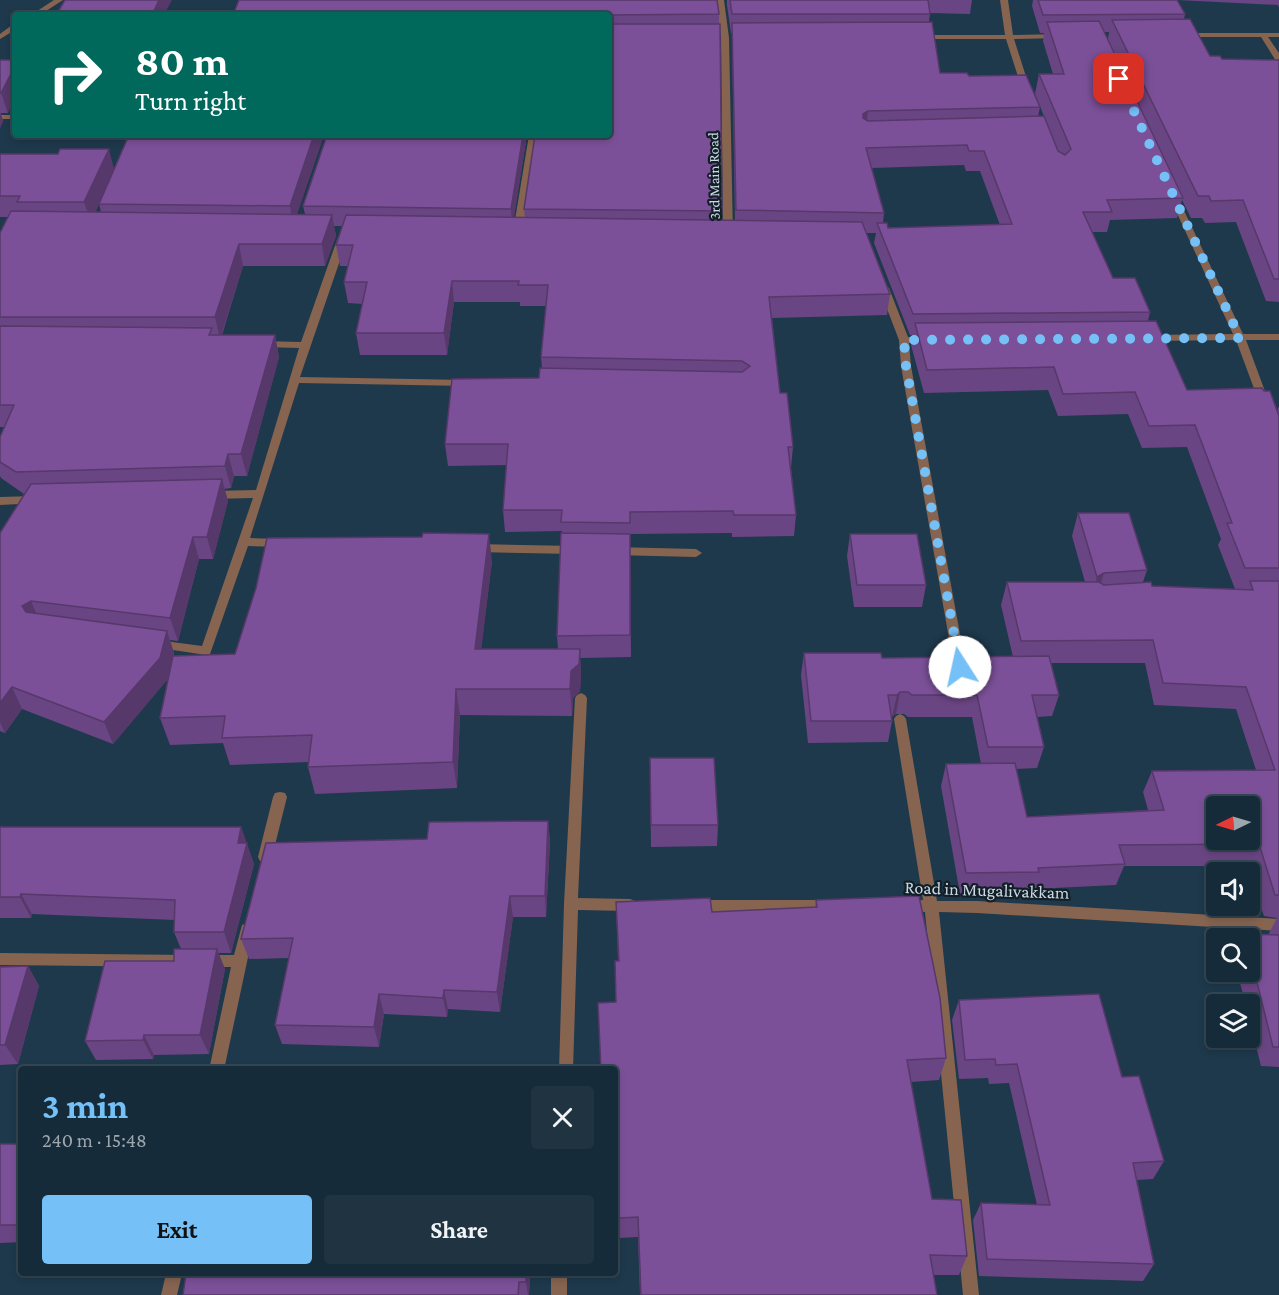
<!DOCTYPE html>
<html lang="en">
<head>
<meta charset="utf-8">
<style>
	body { margin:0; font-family:"Crimson Pro",serif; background:#1f3341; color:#f1f3f6; height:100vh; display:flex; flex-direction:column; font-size:22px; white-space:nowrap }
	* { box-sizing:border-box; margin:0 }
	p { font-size:20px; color:#9ea7ae }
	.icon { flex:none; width:33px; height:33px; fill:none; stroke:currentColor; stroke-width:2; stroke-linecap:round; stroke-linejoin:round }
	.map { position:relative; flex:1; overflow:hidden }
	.drawer { position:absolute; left:18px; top:1066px; width:600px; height:210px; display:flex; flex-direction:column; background:#162b39; border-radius:6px; box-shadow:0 3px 9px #0003,0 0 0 2px #354753 }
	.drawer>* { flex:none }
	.top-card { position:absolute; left:12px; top:12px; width:600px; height:126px; border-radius:6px; box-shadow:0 3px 9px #0003,0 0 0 2px #354753; background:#00695c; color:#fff; overflow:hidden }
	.needle { width:39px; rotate:265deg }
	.controls { position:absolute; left:1206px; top:796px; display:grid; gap:12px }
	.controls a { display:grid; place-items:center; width:54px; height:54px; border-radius:6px; background:#162b39; box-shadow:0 3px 9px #0003,0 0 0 2px #354753; font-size:30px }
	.pin { position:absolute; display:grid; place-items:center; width:51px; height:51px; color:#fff; margin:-26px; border-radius:12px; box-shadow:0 3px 9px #0006 }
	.me { position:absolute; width:66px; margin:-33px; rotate:350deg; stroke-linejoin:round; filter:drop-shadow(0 0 4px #0008) }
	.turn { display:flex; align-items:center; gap:21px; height:126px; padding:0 24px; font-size:27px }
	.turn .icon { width:78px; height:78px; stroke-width:2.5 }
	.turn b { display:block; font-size:42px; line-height:51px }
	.round { display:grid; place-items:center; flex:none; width:63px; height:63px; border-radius:6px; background:#1f3341 }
	.overview { display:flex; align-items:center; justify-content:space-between; height:102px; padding:0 24px }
	h1 { font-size:36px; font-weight:700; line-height:45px; color:#75c0f6 }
	.button { display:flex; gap:12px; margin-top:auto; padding:12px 24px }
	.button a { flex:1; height:69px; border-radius:6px; background:#75c0f6; color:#111; font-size:24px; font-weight:700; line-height:69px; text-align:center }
	.button a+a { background:#1f3341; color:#f1f3f6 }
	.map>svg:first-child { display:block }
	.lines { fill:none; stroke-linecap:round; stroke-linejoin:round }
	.street { fill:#866450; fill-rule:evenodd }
	.wall { fill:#6a4583; fill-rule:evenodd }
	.shaded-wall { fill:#56386a }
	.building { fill:#7b5098; stroke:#56386a; stroke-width:1.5; fill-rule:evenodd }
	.route { stroke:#75c0f6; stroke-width:10; stroke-dasharray:0 18 }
	.labels { text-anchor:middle; stroke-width:4.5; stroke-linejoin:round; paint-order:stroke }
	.far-street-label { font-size:15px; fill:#cad9e5; stroke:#131f27 }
	.street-label { font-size:18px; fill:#cad9e5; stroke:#131f27 }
</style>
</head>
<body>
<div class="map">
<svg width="1279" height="1295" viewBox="0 0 1279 1295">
	<rect width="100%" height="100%" fill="#1e394c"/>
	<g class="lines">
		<path class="street" d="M54,0h9l-23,15h-9z
			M716,0h8l5,38 4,197 -5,3 -5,-3 -2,-197z
			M1000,0h8l5,35 47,-1 4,2 -4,2 -46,1 16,50 -1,2 -7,-2 -16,-50h-87l-4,-2 4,-2h86z
			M12,25h3v5l-15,9v-5z
			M1181,33h98v4h-11l11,16v8h-3l-15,-24h-80z
			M0,115h15v4h-15z
			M529,135h8l-14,97 -5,3 -5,-3z
			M1173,193l4,3 66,138h36v6h-33l23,62 -1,2h-8l-1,-2 -23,-62 -89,1 -5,-3 5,-3 86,-1 -64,-138z
			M343,234l5,3 -48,140 167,3 5,3 -5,3 -168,-3 -49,155 31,1 6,4 -6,4 -33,-1 -38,108 -4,1 -53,-8 -2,-3 2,-3 4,-1 45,6 51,-148 -42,1 -5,-4 5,-4 45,-1 43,-142 -38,-1 -5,-3 5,-3 40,1 37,-105z
			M884,285l5,3 19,49h21l5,3 -5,3h-20l2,23 55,301 -2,3h-8l-2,-3 -53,-301 -2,-26 -20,-52z
			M35,496l5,4 -1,3 -39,2v-8z
			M475,544l100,2 6,4 -6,4 -100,-2 -6,-4z
			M613,547l83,2 6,4 -6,4 -83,-2 -6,-4z
			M581,693l4,2 2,3 -9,200 52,1 5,2 2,4 -2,4 -5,2 -52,-1 -5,160h-14l5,-166 11,-206 2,-3z
			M900,714l4,2 2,3 31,182h40l302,18v12l-302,-18 -38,-1 40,383h-16l-38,-383 -25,-2 -2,-4 2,-4 23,-2 -29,-181 2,-3z
			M280,792l5,1 2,4 -15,60 -2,4 -5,2 -5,-2 -2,-4 15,-60 2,-4z
			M695,900h136l5,2 2,4 -2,4 -5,2h-136l-5,-2 -2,-4 2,-4z
			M247,923l5,2 2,4 -30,141h-15l22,-103h-26l-5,-2 -2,-4 2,-4 5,-2h29l8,-30z
			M0,953l188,2 5,2 2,4 -2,4 -5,2 -188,-2z
			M166,1274h16l-5,21h-16z
			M551,1274h16v21h-16z"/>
	</g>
	<path class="wall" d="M727,0h245l-2,14 -40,-1 -1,9 11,51 29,3 71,31 -2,10 20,34 -23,-57 4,-20h14l-10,-33 1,-8h-4l-8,-27 1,-6h246v8l-1,-3 -101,-5 8,14 -1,5 26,37 12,3 57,1v242l-13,-1 -30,-79 -31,1 -3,-5h-11l-9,-18 -5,18 -67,2 -3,12h-15l21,46 37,34 -2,9 39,69 90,21 2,-5v661l-18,-1 -11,-45v-16h-4l-9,-33h13v-33h-9l3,-5 26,1 -1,-2 8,-15 -13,-2 -17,-50h-123l-8,19 -83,4 -2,4 -71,1 -19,-108 5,-22h35l-9,-47h-64l-4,-3h-8l-5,3 1,4 -4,21 -80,1 -7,-68 3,-22 78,5 131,-1 -12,-52 6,-23h78l-13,-46 6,-23 69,57 -4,12 9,4 83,3 -17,-44 3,-6 -34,-92 -45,1 -14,-34 -70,2 -10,-26 -124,3 -13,-48 2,-10h-3l-36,-92 2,-10h-10l24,61 -3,21 -115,3 8,75 13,54 -2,21 5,47 -2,21 -62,1v-4l-102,1 1,123 -51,1 1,18 -1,15 -7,7 -1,18 -112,-1 -3,73 -142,6 -7,-27 1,-5 -79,3 -7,-22 -53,2 -10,-27 11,-51 -4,13 -54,64 -91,-35 -17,24 -5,-2v-198l24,-39 -23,-16 -1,-2v-39l4,-10h-4v-194l8,-16h-8v-63l114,14 210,-33 -27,79h8l-2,-8 224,-71 -13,82 11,1 -1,-9 85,-74v-120l110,-1 2,206h14l-3,-187h-1l-4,-28zM1104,32h5l-1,7zM964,165l2,6h14l20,54 -112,3 -5,-5 1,-10 -12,-45zM99,204l2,8h-6zM334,226h8l-6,19 4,21h8l-4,16 4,21 14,1 -6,29 4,22h87l7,-53h66v4h26l-5,51 1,11 -3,10 -94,66 3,22 59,-1 -4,45 2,22 57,-1 -5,105 1,13h-77l11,-88 -257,93 -61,2v-3l-4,-13 8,1 21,-82h14l15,-58 -4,-12 7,-1 3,-12h13l32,-119 -4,-22h-53l21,-69h82l11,-30zM1051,663h94l9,42 82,4 20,61 -104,1 -9,21 5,18 -121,7 -11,-48 21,-1 7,-21 -7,-30 15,-1 7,-21z
		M0,60l8,53h-7l2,8 -3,7z
		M850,534l76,51 -4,22h-68l-7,-51z
		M650,758l68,67 -1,21 -66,1z
		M548,821l2,21 -4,75h-33l-13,95 -52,-3 -1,8 -63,-3 -5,33 -97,-3 -7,-19 14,-67 -40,1 -8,-20 186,-100z
		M0,827h241l13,37 -23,89h-13l7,16 -16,85 -55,1 -1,4 -57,1 -11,-19 89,-80 7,-12 -7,-17 1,-12 -143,-6 -1,4h-31z
		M816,900l130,158 -7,22 -28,2 21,117 35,57 -8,19h-26l4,20h-297l-2,-58 -19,1 -3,-77h-1v-91l1,-68 2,-41 -2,-59 96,10 103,-4z
		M0,966h28l11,20 -21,78 -18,1z
		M959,1000l163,77 42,84 -11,18 -16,1 17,84 -11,17 -164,-5 -6,-56 8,-17 56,2 -28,-122 -20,1 -1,-6 -29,1 -7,-59z
		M0,1144h21v98l-21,1z
		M186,1274h344l-1,21h-346z"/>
	<path class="shaded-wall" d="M159,0h13l-8,15h-12z
		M15,66v32l-7,15 -7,-20z
		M868,111l-2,20 -5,3 2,-20z
		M0,112l3,9 -3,7z
		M314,135h10l-31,91 -3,-20z
		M523,135h4l-15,94 -1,-20z
		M109,149l5,20 -23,54 -7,-21z
		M332,215l4,21 -11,30 -3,-22z
		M239,244l4,22 -23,73 -5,-22z
		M452,281l2,21 -7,53 -3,-22z
		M275,335l4,22 -32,119 -6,-22z
		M228,454l6,22 -3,12 -6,-22z
		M222,479l6,22 -15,58 -6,-22z
		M489,534l3,27 -14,115 -3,-27z
		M193,537l6,22 -21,82 -8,-23z
		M1104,573l-7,22 -7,4 7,-22z
		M31,601l9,22 -8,6 -10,-23z
		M167,631l7,22 -7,27 -54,64 -9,-22z
		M580,649l1,27 -1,15 -7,7 -1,18 -2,-27 1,-18z
		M12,687l10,22 -17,24 -5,-11v-19z
		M456,689l4,26 -3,73 -4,-26z
		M900,692l-4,22 -4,3 5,-22z
		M548,821l2,21 -4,75 -1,-21z
		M241,827l13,37 -23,89 -7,-21z
		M21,894l11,20 -1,4 -11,-21z
		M510,896l3,21 -13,95 -3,-20z
		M217,949l8,20 -16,85 -9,-19z
		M28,966l11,20 -21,78 -13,-19z
		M444,990l4,19 -1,8 -4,-19z
		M379,994l5,20 -5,33 -5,-20z
		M144,1035l10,20 -1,4 -10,-19z
		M526,1274h4l-1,21h-1l-2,-13z"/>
	<path class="building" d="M65,0h94l-7,15h-96z
		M239,0h478l2,14 -110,1h-376z
		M730,0h198l2,14h-198z
		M1038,0h139l8,14 -142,1z
		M1190,19l20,37h10l2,3 57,1v219h-5l-31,-79 -32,1 -2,-5h-11l-86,-176z
		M1099,21l84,177 -76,2 5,12h-29l30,66h22l15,34 -237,2 -36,-91h10l1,5 124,-4 -28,-73h-15l-2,-6 -101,3 18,65 -148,-3 -4,-187 200,-1 8,51h27l2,3 57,-1 14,32 -172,4 -5,3v4l5,3 176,-5 14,35 7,4 6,-6 -32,-75h25l-17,-52z
		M609,24h111l2,187 -198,-2 11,-74h74z
		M0,60h15v6l-14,27h-1z
		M129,135h185l-24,71 -191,-2z
		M327,135h196l-12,74 -208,-3z
		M60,149h49l-25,53h-67l3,-6h-20v-42h58z
		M11,211l321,4 -10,29h-83l-24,73h-215v-84z
		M346,215l516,7 28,72 -121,3 11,96h7l6,54h-5l8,68h-62l-1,-4 -103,1v11l-69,-1 1,-12h-59l5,-66h-63l7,-65 87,-1 1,-10 202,4 8,-6 -8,-5 -201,-4 7,-72h-30l1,-4h-67l-8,52h-88l11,-51h-23l9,-37h-17z
		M1156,321l31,69 75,-2 2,3h6l9,25v152h-34l-18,-45h5l-37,-98 -46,1 -14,-34 -72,2 -9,-27 -127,3 -12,-47z
		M0,326l212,2 -3,7h66l-34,119h-13l-3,12 -209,6 -16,-10v-25l14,-32h-14z
		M222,479l-15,58h-14l-23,81 -139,-17 -9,5 4,6 141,19 -7,27 -56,64 -92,-35 -12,16v-170l31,-49z
		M1078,513h51l18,57 -43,3 -7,4z
		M423,533l66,1 -14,115h105l-1,15 -8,7 -1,18h-114l-3,73 -145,5 4,-32 -90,3 3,-22 -65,2 13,-62 62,-2 21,-66 11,-50 155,-1z
		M561,533l69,1v101l-73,1z
		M850,534h67l9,51h-69z
		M1250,581h29v314h-4l-16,-51 -140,1 6,19 -87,4 1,4 -73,1 -20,-109 69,-1 12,54 137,-7 -12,-39 123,-1 -29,-83 -83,-4 -10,-43 -132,1 -14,-59h92l5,3 47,-3 1,4 101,4zM1216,807h34v33h-34z
		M804,653h77l1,5 167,-2 10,39h-27l12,52h-56l-11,-52h-65l-4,-3h-8l-3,3h-9l4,26h-81z
		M650,758h64l4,67h-67z
		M548,821l-3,75h-35l-13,96 -53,-2 -1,8 -64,-4 -5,33 -99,-2 18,-87 -52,1 25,-96 161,-4 2,-17z
		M0,827h241l-3,16h9l-23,89h-50l1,-32 -154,-6 -1,3h-20z
		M919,896l21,102 6,60 -39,2 25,139 29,1 6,56 -37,-1 7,40h-296l-3,-78 -19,1 -4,-78v-70h-14l-3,-67 18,-1 -1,-41h4l-3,-59 94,-4 2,14 105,-5 -1,-7z
		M1244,934l35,1v112h-6l-23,-93v-15h-4z
		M174,949h43l-17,86h-56l-1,5 -58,1 20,-80h69z
		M28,966l-23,79h-5v-78z
		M1099,994l23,83 17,-1 25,85 -31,2 21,101 -167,-5 -6,-56 69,2 -33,-141 -21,1 -1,-6 -30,1 -6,-60z
		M0,1144h21v81h-21z
		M186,1274h340v8h-7l-1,13h-335z"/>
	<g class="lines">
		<path class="route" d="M960,667l-54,-301 -2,-26 336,-2 -121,-259"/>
	</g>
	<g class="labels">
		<g class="far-street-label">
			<text transform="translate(714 176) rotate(-91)" y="5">3rd Main Road</text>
		</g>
		<g class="street-label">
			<text transform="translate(987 890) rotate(2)" y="6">Road in Mugalivakkam</text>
		</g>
	</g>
</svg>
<div class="controls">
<a><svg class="needle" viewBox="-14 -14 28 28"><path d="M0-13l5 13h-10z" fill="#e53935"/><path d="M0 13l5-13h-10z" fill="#9ea7ae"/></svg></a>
<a><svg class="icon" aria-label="sound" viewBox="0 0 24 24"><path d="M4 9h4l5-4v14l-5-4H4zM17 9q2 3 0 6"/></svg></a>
<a><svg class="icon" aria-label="search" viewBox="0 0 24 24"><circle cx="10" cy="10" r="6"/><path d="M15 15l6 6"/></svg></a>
<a><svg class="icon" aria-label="layers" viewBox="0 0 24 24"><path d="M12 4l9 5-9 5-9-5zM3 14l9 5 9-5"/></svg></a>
</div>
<div class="pin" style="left:1119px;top:79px;background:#d93025"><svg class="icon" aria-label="arrive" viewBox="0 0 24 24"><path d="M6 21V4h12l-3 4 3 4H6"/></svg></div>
<svg class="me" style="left:960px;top:667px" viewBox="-20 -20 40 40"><circle r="19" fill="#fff"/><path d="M0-13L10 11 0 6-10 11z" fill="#75c0f6"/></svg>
<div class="top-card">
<div class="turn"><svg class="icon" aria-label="right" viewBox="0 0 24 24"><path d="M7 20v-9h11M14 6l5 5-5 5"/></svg><div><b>80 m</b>Turn right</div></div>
</div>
<section class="drawer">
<div class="overview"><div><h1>3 min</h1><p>240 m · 15:48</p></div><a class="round"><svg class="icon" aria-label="close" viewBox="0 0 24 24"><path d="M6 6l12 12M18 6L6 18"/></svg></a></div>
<div class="button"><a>Exit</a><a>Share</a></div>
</section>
</div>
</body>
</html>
